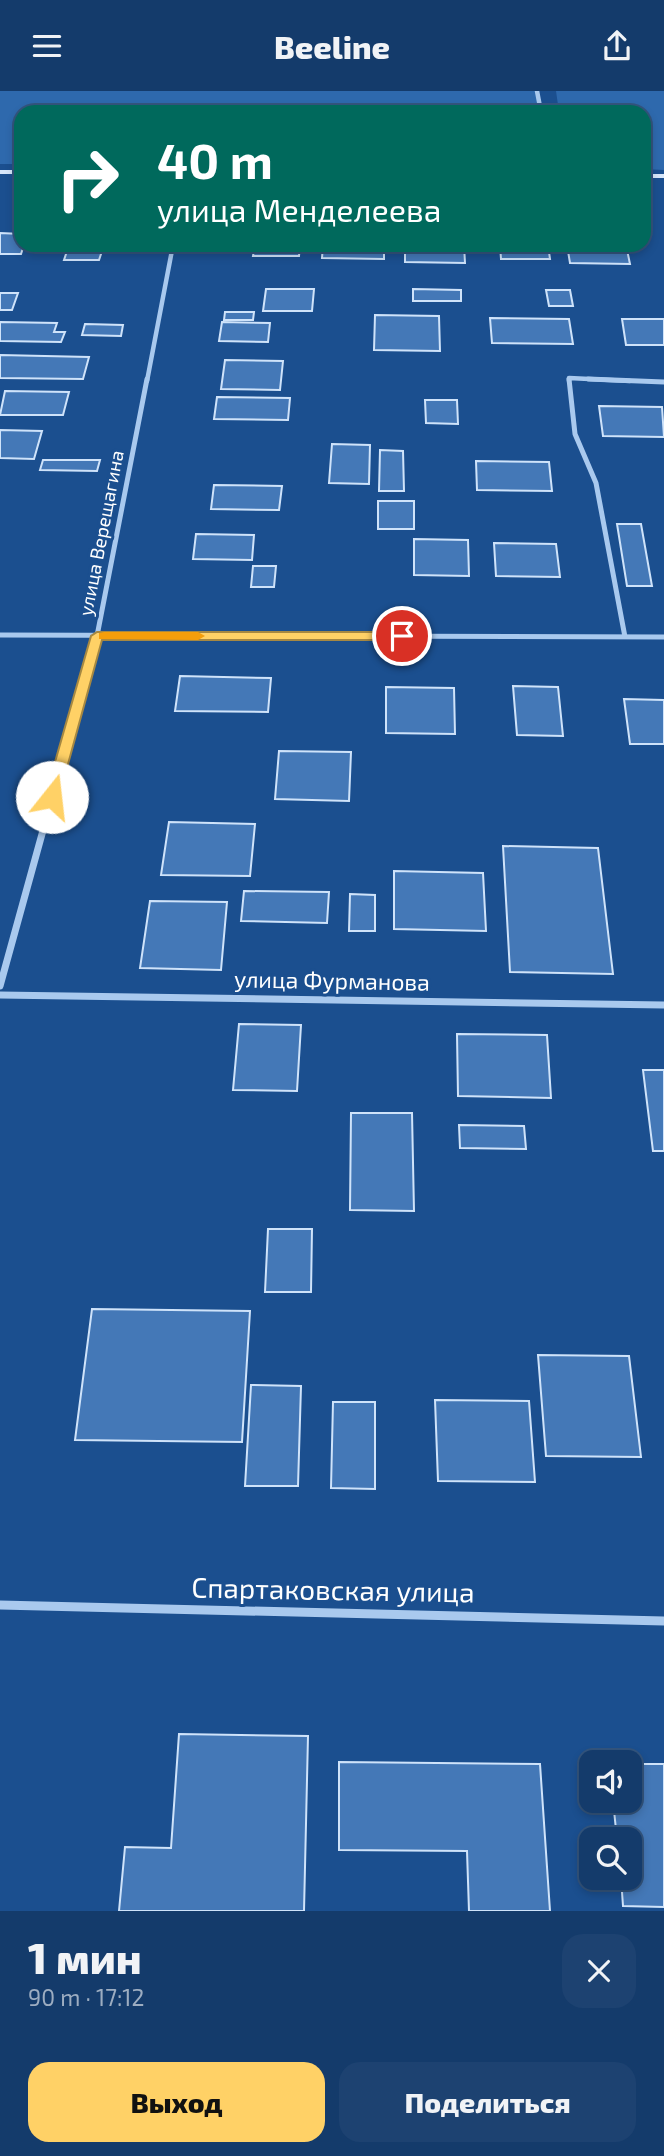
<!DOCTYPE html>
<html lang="ru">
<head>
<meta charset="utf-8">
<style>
	body { margin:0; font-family:"Exo 2",sans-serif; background:#1d4271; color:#f1f3f6; height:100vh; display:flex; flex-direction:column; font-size:26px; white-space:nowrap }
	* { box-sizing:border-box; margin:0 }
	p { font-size:23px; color:#9dadc1 }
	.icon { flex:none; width:38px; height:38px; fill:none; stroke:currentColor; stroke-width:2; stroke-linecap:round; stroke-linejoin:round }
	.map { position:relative; height:1820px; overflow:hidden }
	.drawer { display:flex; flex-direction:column; background:#143b6b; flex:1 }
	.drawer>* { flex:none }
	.guide { position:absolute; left:14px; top:14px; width:637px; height:147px; border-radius:21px; box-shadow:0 4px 10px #0003,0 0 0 2px #33557e; background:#00695c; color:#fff; overflow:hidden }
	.buttons { position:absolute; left:579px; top:1659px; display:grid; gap:14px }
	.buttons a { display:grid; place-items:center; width:63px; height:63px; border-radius:14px; background:#143b6b; box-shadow:0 4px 10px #0003,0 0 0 2px #33557e; font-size:35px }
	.pin { position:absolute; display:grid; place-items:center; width:60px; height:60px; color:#fff; margin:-30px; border:4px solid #fff; border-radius:50%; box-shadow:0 2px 7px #0007 }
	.me { position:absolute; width:77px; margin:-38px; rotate:16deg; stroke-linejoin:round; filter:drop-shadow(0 0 5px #0008) }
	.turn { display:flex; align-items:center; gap:24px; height:147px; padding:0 28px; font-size:32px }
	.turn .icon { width:91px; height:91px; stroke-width:2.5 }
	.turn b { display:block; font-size:49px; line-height:60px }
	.round { display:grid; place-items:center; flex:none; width:74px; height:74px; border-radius:21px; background:#1d4271 }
	.head { display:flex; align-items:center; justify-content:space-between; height:119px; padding:0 28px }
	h1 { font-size:42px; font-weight:800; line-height:52px }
	.button { display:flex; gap:14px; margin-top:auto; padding:14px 28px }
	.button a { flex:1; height:80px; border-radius:21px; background:#ffd166; color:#111; font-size:28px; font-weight:800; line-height:80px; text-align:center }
	.button a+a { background:#1d4271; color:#f1f3f6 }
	header { display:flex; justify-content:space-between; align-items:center; height:91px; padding:0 28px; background:#143b6b; font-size:32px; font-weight:800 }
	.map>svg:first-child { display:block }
	.green { fill:#2e69ad }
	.building { fill:#4478b7; stroke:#cfe3fa; stroke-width:2 }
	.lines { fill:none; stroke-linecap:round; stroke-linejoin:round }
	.street-far3 { stroke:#a9c9ee; stroke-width:4.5 }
	.street-far2 { stroke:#a9c9ee; stroke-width:5 }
	.street-far1 { stroke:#a9c9ee; stroke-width:7 }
	.street { stroke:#a9c9ee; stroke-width:9 }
	.secondary { fill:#d6e6fa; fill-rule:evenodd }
	.route { fill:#ffd166; stroke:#a68842; stroke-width:2 }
	.slow { fill:#f59e0b }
	.labels { text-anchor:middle; stroke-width:6; stroke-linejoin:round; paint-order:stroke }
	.far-street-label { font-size:19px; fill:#fff; stroke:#1b4f8f }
	.street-label { font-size:23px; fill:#fff; stroke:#1b4f8f }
	.near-street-label { font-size:28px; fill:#fff; stroke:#1b4f8f }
</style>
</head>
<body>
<header><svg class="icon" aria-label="menu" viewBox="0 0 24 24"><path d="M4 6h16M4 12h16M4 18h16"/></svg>Beeline<svg class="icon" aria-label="share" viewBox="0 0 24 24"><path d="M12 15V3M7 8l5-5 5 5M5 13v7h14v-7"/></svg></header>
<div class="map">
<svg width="664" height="1820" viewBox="0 0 664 1820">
	<rect width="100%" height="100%" fill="#1b4f8f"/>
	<path class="green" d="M0,0h537l4,21h-520v52h-21z
		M556,0h108v79l-20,-1v-57h-85z"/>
	<path class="building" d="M0,142l21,1v11h3l-3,9h-21z
		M69,154h35l-5,15h-35z
		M255,154h45l-1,11h-46z
		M323,154h61v14l-62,-1z
		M405,154h59l1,18 -60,-1z
		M500,154h48l2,14h-49z
		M567,154h59l4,19 -60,-1z
		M266,198h48l-2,22h-49z
		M413,198l48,1v11h-48z
		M546,199h24l3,16h-24z
		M0,202h18l-6,17h-12z
		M225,221h29l-1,8h-29z
		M375,224l64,1 1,35 -66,-1z
		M490,227l79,1 4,25 -81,-1z
		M622,228h42v26h-38z
		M0,231l57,1 -3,9h11l-4,10 -61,-1z
		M222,231l48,1 -2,19 -49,-1z
		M85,233l38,1 -2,11 -39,-1z
		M0,264l89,2 -6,22 -83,-1z
		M225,269l58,1 -3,29 -59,-1z
		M5,300l64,1 -6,23h-63z
		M217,306l73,1 -2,22 -74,-1z
		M425,309h32l1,24 -32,-1z
		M599,315l63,1 2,30 -61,-1z
		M0,339l42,1 -8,28 -34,-1z
		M332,353l38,1 -1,39 -40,-1z
		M380,359l23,1 1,40h-25z
		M43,369h57l-3,11 -57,-1z
		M476,370l73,1 3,29 -75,-1z
		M214,394l68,1 -3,24 -68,-1z
		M378,410h36v28h-36z
		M617,433h24l11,62h-25z
		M196,443l58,1 -2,25 -59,-1z
		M414,448l54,1 1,36 -55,-1z
		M494,452l62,1 4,33 -64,-1z
		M253,475h23l-2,21h-23z
		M180,585l91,2 -3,34 -93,-1z
		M513,595l45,1 5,49 -46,-1z
		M386,596l68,1 1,46 -69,-1z
		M624,608l40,1v44h-34z
		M279,660l72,1 -2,49 -74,-2z
		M169,731l86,2 -5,52 -89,-1z
		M503,755l95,2 15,126 -103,-2z
		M394,780l89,2 3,58 -92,-2z
		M244,800l85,1 -2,31 -86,-2z
		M350,803l25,1v36h-26z
		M150,810l77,1 -6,68 -81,-2z
		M239,933l62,1 -4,66 -64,-1z
		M457,943l90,1 4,63 -93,-2z
		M643,979h21v81h-11z
		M351,1022h61l2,98 -64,-1z
		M459,1034l65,1 2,23 -66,-1z
		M268,1138h44l-1,63h-46z
		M92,1218l158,2 -8,131 -167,-2z
		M538,1264l91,1 12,101 -95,-1z
		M251,1294l50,1 -3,100h-53z
		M435,1309l94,1 6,81 -97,-1z
		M333,1311h42v87l-44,-1z
		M179,1643l129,2 -4,175h-185l6,-64 46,1z
		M339,1671l201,2 10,147h-81l-2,-60 -128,-1z
		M630,1673h34v143l-41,-1 -2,-28h9v-39h-13l-4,-38h17z"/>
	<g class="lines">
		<path class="street-far3" d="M537,0l4,21
			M147,290l26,-136
			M569,290v-3l61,3"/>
		<path class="street-far2" d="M569,288l6,55 21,49 29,154
			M588,288l76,3
			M0,544l664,2
			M63,669l34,-124 50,-257"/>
		<path class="street-far1" d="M0,895l63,-228
			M0,904l664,10"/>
		<path class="street" d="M0,1514l664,16"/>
		<path class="secondary" d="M0,79h21v4h-21z
			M644,83h20v4h-20z"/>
	</g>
	<path class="route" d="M97,541h305l7,4 -7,4h-300l-43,157 -2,3h-10l-2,-3 46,-161z"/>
	<path class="slow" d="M104,541h94l7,4 -7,4 -99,-1v-6z"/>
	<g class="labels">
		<g class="far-street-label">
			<text transform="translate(101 442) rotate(-79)" y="7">улица Верещагина</text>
		</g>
		<g class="street-label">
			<text transform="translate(332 890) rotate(1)" y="8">улица Фурманова</text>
		</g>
		<g class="near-street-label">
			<text transform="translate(333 1499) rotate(1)" y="10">Спартаковская улица</text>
		</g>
	</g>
</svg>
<div class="buttons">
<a><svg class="icon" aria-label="sound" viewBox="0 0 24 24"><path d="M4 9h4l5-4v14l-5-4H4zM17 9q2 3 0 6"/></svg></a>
<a><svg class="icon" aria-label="search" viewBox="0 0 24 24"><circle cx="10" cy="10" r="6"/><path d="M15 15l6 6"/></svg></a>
</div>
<div class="pin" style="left:402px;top:545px;background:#d93025"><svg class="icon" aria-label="arrive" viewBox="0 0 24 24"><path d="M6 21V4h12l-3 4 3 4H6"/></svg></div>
<svg class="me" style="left:52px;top:706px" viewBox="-20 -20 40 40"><circle r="19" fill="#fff"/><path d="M0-13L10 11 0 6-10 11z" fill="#ffd166"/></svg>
<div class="guide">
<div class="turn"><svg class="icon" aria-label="right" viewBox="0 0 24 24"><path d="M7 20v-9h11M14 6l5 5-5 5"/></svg><div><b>40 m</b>улица Менделеева</div></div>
</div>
</div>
<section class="drawer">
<div class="head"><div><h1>1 мин</h1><p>90 m · 17:12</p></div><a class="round"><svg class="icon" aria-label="close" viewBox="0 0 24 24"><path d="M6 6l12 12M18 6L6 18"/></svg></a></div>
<div class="button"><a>Выход</a><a>Поделиться</a></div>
</section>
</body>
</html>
